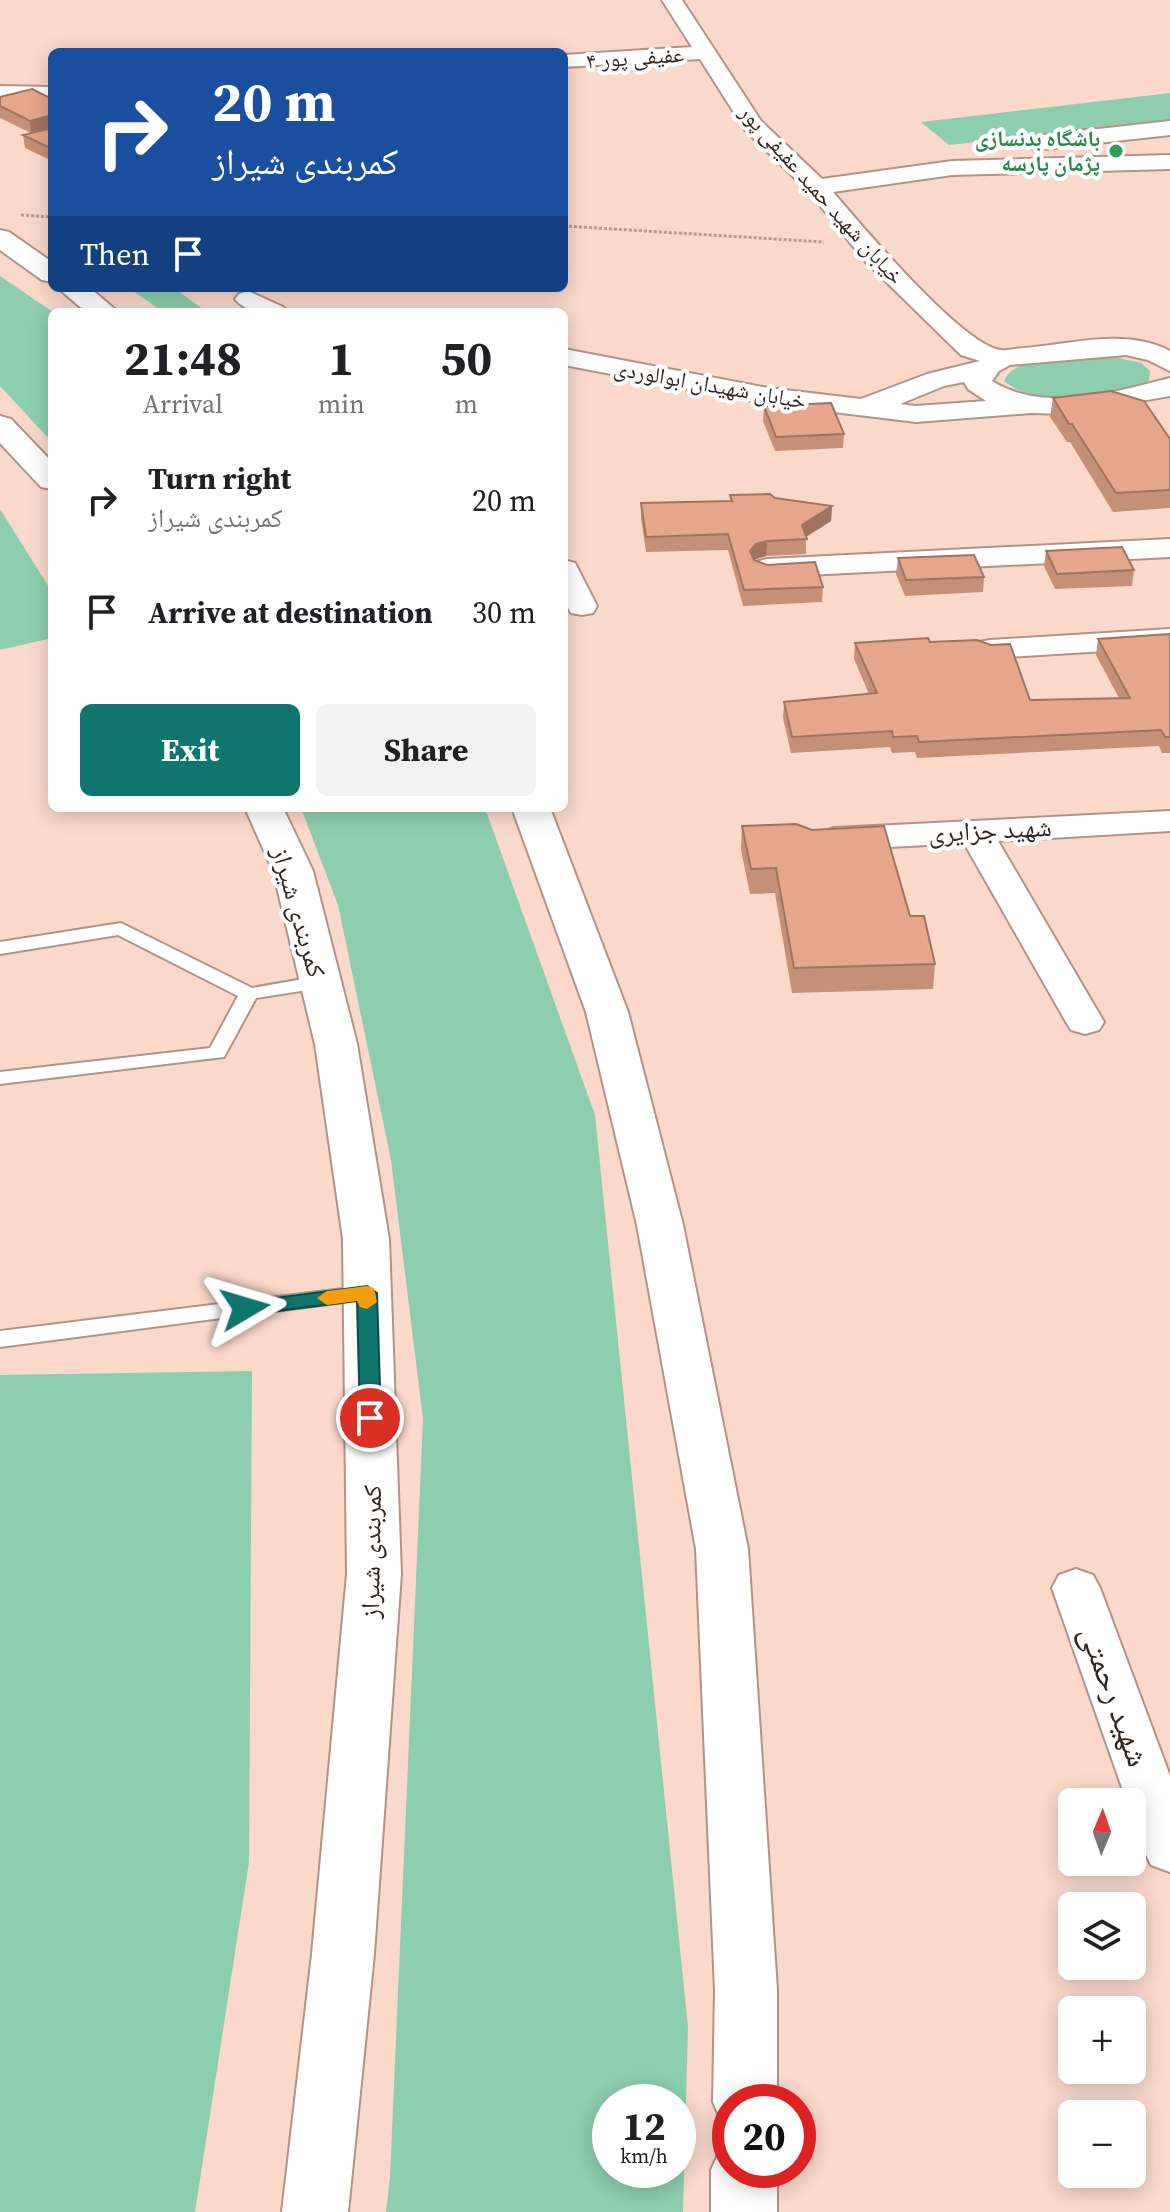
<!DOCTYPE html>
<html lang="en">
<head>
<meta charset="utf-8">
<style>
	body { margin:0; font-family:"Source Serif 4","Noto Naskh Arabic",serif; background:#f2f2f2; color:#202124; height:100vh; display:flex; flex-direction:column; font-size:30px; white-space:nowrap }
	* { box-sizing:border-box; margin:0 }
	p { font-size:26px; color:#757577 }
	.icon { flex:none; width:44px; height:44px; fill:none; stroke:currentColor; stroke-width:2; stroke-linecap:round; stroke-linejoin:round }
	.map { position:relative; flex:1; overflow:hidden }
	.side { position:absolute; left:48px; top:308px; width:520px; height:504px; display:flex; flex-direction:column; background:#fff; border-radius:12px; box-shadow:0 4px 20px #0003 }
	.side>* { flex:none }
	.guide { position:absolute; left:48px; top:48px; width:520px; height:244px; border-radius:12px; box-shadow:0 4px 20px #0003; background:#1a4fa0; color:#fff; overflow:hidden }
	.needle { width:52px; rotate:2deg }
	.controls { position:absolute; left:1058px; top:1788px; display:grid; gap:16px }
	.controls a { display:grid; place-items:center; width:88px; height:88px; border-radius:12px; background:#fff; box-shadow:0 4px 20px #0003; font-size:40px }
	.speed { position:absolute; left:592px; top:2084px; display:flex; gap:16px; font-size:40px; font-weight:700; text-align:center }
	.speed>* { display:grid; place-content:center; width:104px; height:104px; border-radius:50%; background:#fff; box-shadow:0 4px 20px #0003; line-height:1 }
	.speed small { font-size:20px; font-weight:400 }
	.speed .limit { border:12px solid #d22; background:#fff; color:#111 }
	.pin { position:absolute; display:grid; place-items:center; width:68px; height:68px; color:#fff; margin:-34px; border:4px solid #fff; border-radius:50%; box-shadow:0 2px 8px #0007 }
	.me { position:absolute; width:88px; margin:-44px; rotate:83deg; stroke-linejoin:round; filter:drop-shadow(0 0 6px #0008) }
	.turn { display:flex; align-items:center; gap:28px; height:168px; padding:0 32px; font-size:36px }
	.turn .icon { width:104px; height:104px; stroke-width:2.5 }
	.turn b { display:block; font-size:56px; line-height:68px }
	.then { display:flex; align-items:center; height:76px; padding:0 32px; background:#0003; gap:16px; font-size:30px }
	.eta { display:flex; justify-content:space-evenly; align-items:center; height:136px; text-align:center }
	.eta b { font-size:48px; font-weight:700; line-height:56px }
	.button { display:flex; gap:16px; margin-top:auto; padding:16px 32px }
	.button a { flex:1; height:92px; border-radius:12px; background:#0f766e; color:#fff; font-size:32px; font-weight:700; line-height:92px; text-align:center }
	.button a+a { background:#f2f2f2; color:#202124 }
	ul { padding:0; list-style:none }
	li { display:flex; align-items:center; gap:24px; height:112px; padding:0 32px }
	li div { flex:1 }
	li b { display:block; font-size:30px }
	li em { font-style:normal }
	.map>svg:first-child { display:block }
	.green { fill:#8dceae; fill-rule:evenodd }
	.lines { fill:none; stroke-linecap:round; stroke-linejoin:round }
	.service-casing { stroke:#b29487; stroke-width:4 }
	.minor-casing { stroke:#b29487; stroke-width:4 }
	.trunk-casing { stroke:#b29487; stroke-width:4 }
	.path { stroke:#b49a8f; stroke-width:3; stroke-dasharray:3 2; stroke-linecap:butt }
	.service { fill:#fff; fill-rule:evenodd }
	.minor { fill:#fff; fill-rule:evenodd }
	.trunk { fill:#fff; fill-rule:evenodd }
	.wall { fill:#c68f78 }
	.shaded-wall { fill:#a17461 }
	.building { fill:#e6a68b; stroke:#a17461; stroke-width:2 }
	.route { fill:#0f766e; stroke:#0a4d48; stroke-width:2 }
	.slow { fill:#f59e0b }
	.leisure-dot { fill:#2e9e5b; stroke:#fff; stroke-width:3 }
	.labels { text-anchor:middle; stroke-width:8; stroke-linejoin:round; paint-order:stroke }
	.far-street-label { font-size:22px; fill:#322621; stroke:#fff }
	.far-leisure-label { font-size:22px; font-weight:bold; fill:#27864d; stroke:#fff; text-anchor:end }
	.street-label { font-size:26px; fill:#322621; stroke:#fff }
	.near-street-label { font-size:32px; fill:#322621; stroke:#fff }
</style>
</head>
<body>
<div class="map">
<svg width="1170" height="2212" viewBox="0 0 1170 2212">
	<rect width="100%" height="100%" fill="#fad9cb"/>
	<path class="green" d="M1170,93v28l-221,24 -28,-23z
		M0,276l53,36 -1,130 -52,-56z
		M129,288h45l33,24h-44z
		M1100,354l41,9 9,8 -1,10 -10,5c-43,6 -98,25 -135,-5 10,-26 70,-24 96,-27z
		M0,509l52,83v46l-52,12z
		M301,808h184l110,307 93,912 -5,185h-297l4,-36 33,-757 -32,-259 -53,-255zM678,2102v68h-68v-68z
		M252,1371l-3,491 -54,350h-195v-837z"/>
	<g class="lines">
		<defs>
			<path id="service" d="M121,923l131,65 68,-12 9,6 -9,6 -64,10 -32,59 -224,27v-12l210,-24 28,-52 -120,-61 -118,19v-12z
				M367,1286l8,2 3,5 -3,5 -375,49v-16z"/>
			<path id="minor" d="M662,0h20l79,121 61,58 130,-18 218,-6v14l-218,6 -119,17c28,33 130,154 168,158 7,1 16,-2 24,-2 47,-4 101,-20 145,3v20l-22,-11 -22,-5 -116,10 -11,6 -7,10c53,33 122,11 178,-3v18l-104,18 -35,-1 -115,9 -148,-18 -204,-39v-16l204,39 93,11 66,-25 53,-13 -19,-6 -96,-94 -56,-69 -64,-62 -45,-71 -136,8v-12l128,-8zM964,382l4,7 18,12 -70,5 -16,-2 44,-18z
				M0,86l52,1v12l-52,-1z
				M1170,121v14l-135,15 -11,-7 11,-7z
				M248,291l35,16 4,5c-19,0 -39,3 -52,-13l4,-5z
				M1170,539v18l-403,20 -11,-3 -4,-6 4,-6 11,-3z
				M564,560l11,3 22,43 -4,7 -11,2 -11,-2 -7,-12z
				M1170,629v18l-180,11 -11,-2 -5,-7 5,-7 11,-2z
				M1170,811v20l-172,10 106,181 -5,8 -14,4 -14,-4 -5,-8 -102,-179 -130,7 -12,-4 -6,-7 6,-7 12,-4z
				M1076,1569l17,6 7,13 70,188v96l-19,-7c-10,-20 -19,-40 -19,-63h-5l-75,-214 7,-13z"/>
			<path id="trunk" d="M0,230l9,2 43,30v20l-10,-2 -42,-30z
				M58,288h32l28,24h-32z
				M0,416l11,3 41,43v27l-11,-2 -41,-44z
				M245,808h38l30,63 44,173 32,195 12,335 -27,380 -26,258h-66l30,-258 35,-380 -4,-335 -28,-195 -42,-173z
				M512,808h38l78,204 55,213 65,324 29,441v112h-47v24l-8,-3 -9,-21 2,-112 -19,-441 -59,-324 -51,-213z
				M730,2145v25h47v42h-66v-42l10,-22z"/>
		</defs>
		<use href="#service" class="service-casing"/>
		<use href="#minor" class="minor-casing"/>
		<use href="#trunk" class="trunk-casing"/>
		<path class="path" d="M21,215l31,2
			M564,226l260,16"/>
		<use href="#service" class="service"/>
		<use href="#minor" class="minor"/>
		<use href="#trunk" class="trunk"/>
	</g>
	<path class="wall" d="M0,97l52,2 -21,34 -31,-15z
		M52,128v33l-27,-13 -2,-13z
		M1053,398l117,41v69l-57,4 -43,-70h-3l-17,-25z
		M764,406l80,28 -1,14 -68,3 -12,-30z
		M730,495l45,3 57,8 -1,15 -25,16v17l-40,2 -12,4 69,27 -1,15 -79,4 -15,-56 -82,2 -5,-34v-15l89,-2z
		M1046,551l88,19 -2,16 -77,3 -11,-23z
		M898,558l86,19 -1,15 -78,4 -9,-22z
		M1170,634v119h-8l-3,-7 -242,12 -2,-6 -23,1 -2,-6 -99,6 -8,-35 1,-16 85,-8 -15,-35 1,-16 75,-1 100,58 89,-2 -23,-43 2,-16z
		M742,826l168,90 25,48 -2,25 -141,4 -17,-100 -25,1 -9,-44z"/>
	<path class="shaded-wall" d="M52,115v13l-21,5 -1,-12z
		M832,506l-1,15 -30,19 1,-15z
		M767,541l-1,15 -11,3 -5,7v-15l6,-7z"/>
	<path class="building" d="M32,89l20,10v16l-22,6 -30,-15v-9z
		M52,128v21l-29,-14z
		M1111,391l33,10 26,38v51l-54,3 -44,-69h-3l-16,-26z
		M831,403l13,31 -68,3 -12,-31z
		M770,494l5,4 57,8 -30,19 5,14 -40,2 -11,3 -6,7 4,9 13,5 48,-3 8,25 -79,3 -16,-56 -82,3 -5,-34 91,-2 -2,-6z
		M1122,547l12,23 -77,4 -11,-23z
		M974,555l10,22 -78,3 -8,-22z
		M1170,634v103h-5l-4,-7 -242,12 -2,-6 -24,1 -1,-6 -100,6 -8,-35 93,-9 -22,-50 73,-5 2,4 47,-2 14,5 19,-1 20,56 100,-2 -32,-59z
		M796,824l16,6 72,-4 26,90h14l11,48 -141,4 -18,-100 -25,1 -9,-43z"/>
	<path class="route" d="M367,1286l10,7 4,125 -3,5h-15l-3,-5 -3,-117 -112,14 -10,-7 10,-6z"/>
	<path class="slow" d="M367,1286l7,2 3,14 -10,7 -7,-2 -3,-6 -30,4 -10,-7 10,-7z"/>
	<circle class="leisure-dot" cx="1116" cy="151" r="8"/>
	<g class="labels">
		<g class="far-street-label">
			<text transform="translate(635 57) rotate(-4)" y="8">عفیفی پور ۴</text>
			<text transform="translate(822 194) rotate(48)" y="8">خیابان شهید حمید عفیفی پور</text>
			<text transform="translate(710 384) rotate(10)" y="8">خیابان شهیدان ابوالوردی</text>
		</g>
		<g class="far-leisure-label">
			<text x="1100" y="146">باشگاه بدنسازی<tspan x="1100" dy="25">پژمان پارسه</tspan></text>
		</g>
		<g class="street-label">
			<text transform="translate(990 830) rotate(-3)" y="9">شهید جزایری</text>
			<text transform="translate(299 912) rotate(74)" y="9">کمربندی شیراز</text>
			<text transform="translate(371 1552) rotate(-89)" y="9">کمربندی شیراز</text>
		</g>
		<g class="near-street-label">
			<text transform="translate(1115 1696) rotate(70)" y="11">شهید رحمتی</text>
		</g>
	</g>
</svg>
<div class="controls">
<a><svg class="needle" viewBox="-14 -14 28 28"><path d="M0-13l5 13h-10z" fill="#e53935"/><path d="M0 13l5-13h-10z" fill="#757577"/></svg></a>
<a><svg class="icon" aria-label="layers" viewBox="0 0 24 24"><path d="M12 4l9 5-9 5-9-5zM3 14l9 5 9-5"/></svg></a>
<a>+</a>
<a>−</a>
</div>
<div class="speed"><div>12<small>km/h</small></div><div class="limit">20</div></div>
<div class="pin" style="left:370px;top:1418px;background:#d93025"><svg class="icon" aria-label="arrive" viewBox="0 0 24 24"><path d="M6 21V4h12l-3 4 3 4H6"/></svg></div>
<svg class="me" style="left:245px;top:1308px" viewBox="-20 -20 40 40"><path d="M0-17L14 15 0 8-14 15z" fill="#0f766e" stroke="#fff" stroke-width="4"/></svg>
<div class="guide">
<div class="turn"><svg class="icon" aria-label="right" viewBox="0 0 24 24"><path d="M7 20v-9h11M14 6l5 5-5 5"/></svg><div><b>20 m</b>کمربندی شیراز</div></div>
<div class="then">Then<svg class="icon" aria-label="arrive" viewBox="0 0 24 24"><path d="M6 21V4h12l-3 4 3 4H6"/></svg></div>
</div>
<section class="side">
<div class="eta">
<div><b>21:48</b><p>Arrival</p></div>
<div><b>1</b><p>min</p></div>
<div><b>50</b><p>m</p></div>
</div>
<ul>
<li><svg class="icon" aria-label="right" viewBox="0 0 24 24"><path d="M7 20v-9h11M14 6l5 5-5 5"/></svg><div><b>Turn right</b><p>کمربندی شیراز</p></div><em>20 m</em></li>
<li><svg class="icon" aria-label="arrive" viewBox="0 0 24 24"><path d="M6 21V4h12l-3 4 3 4H6"/></svg><div><b>Arrive at destination</b></div><em>30 m</em></li>
</ul>
<div class="button"><a>Exit</a><a>Share</a></div>
</section>
</div>
</body>
</html>
